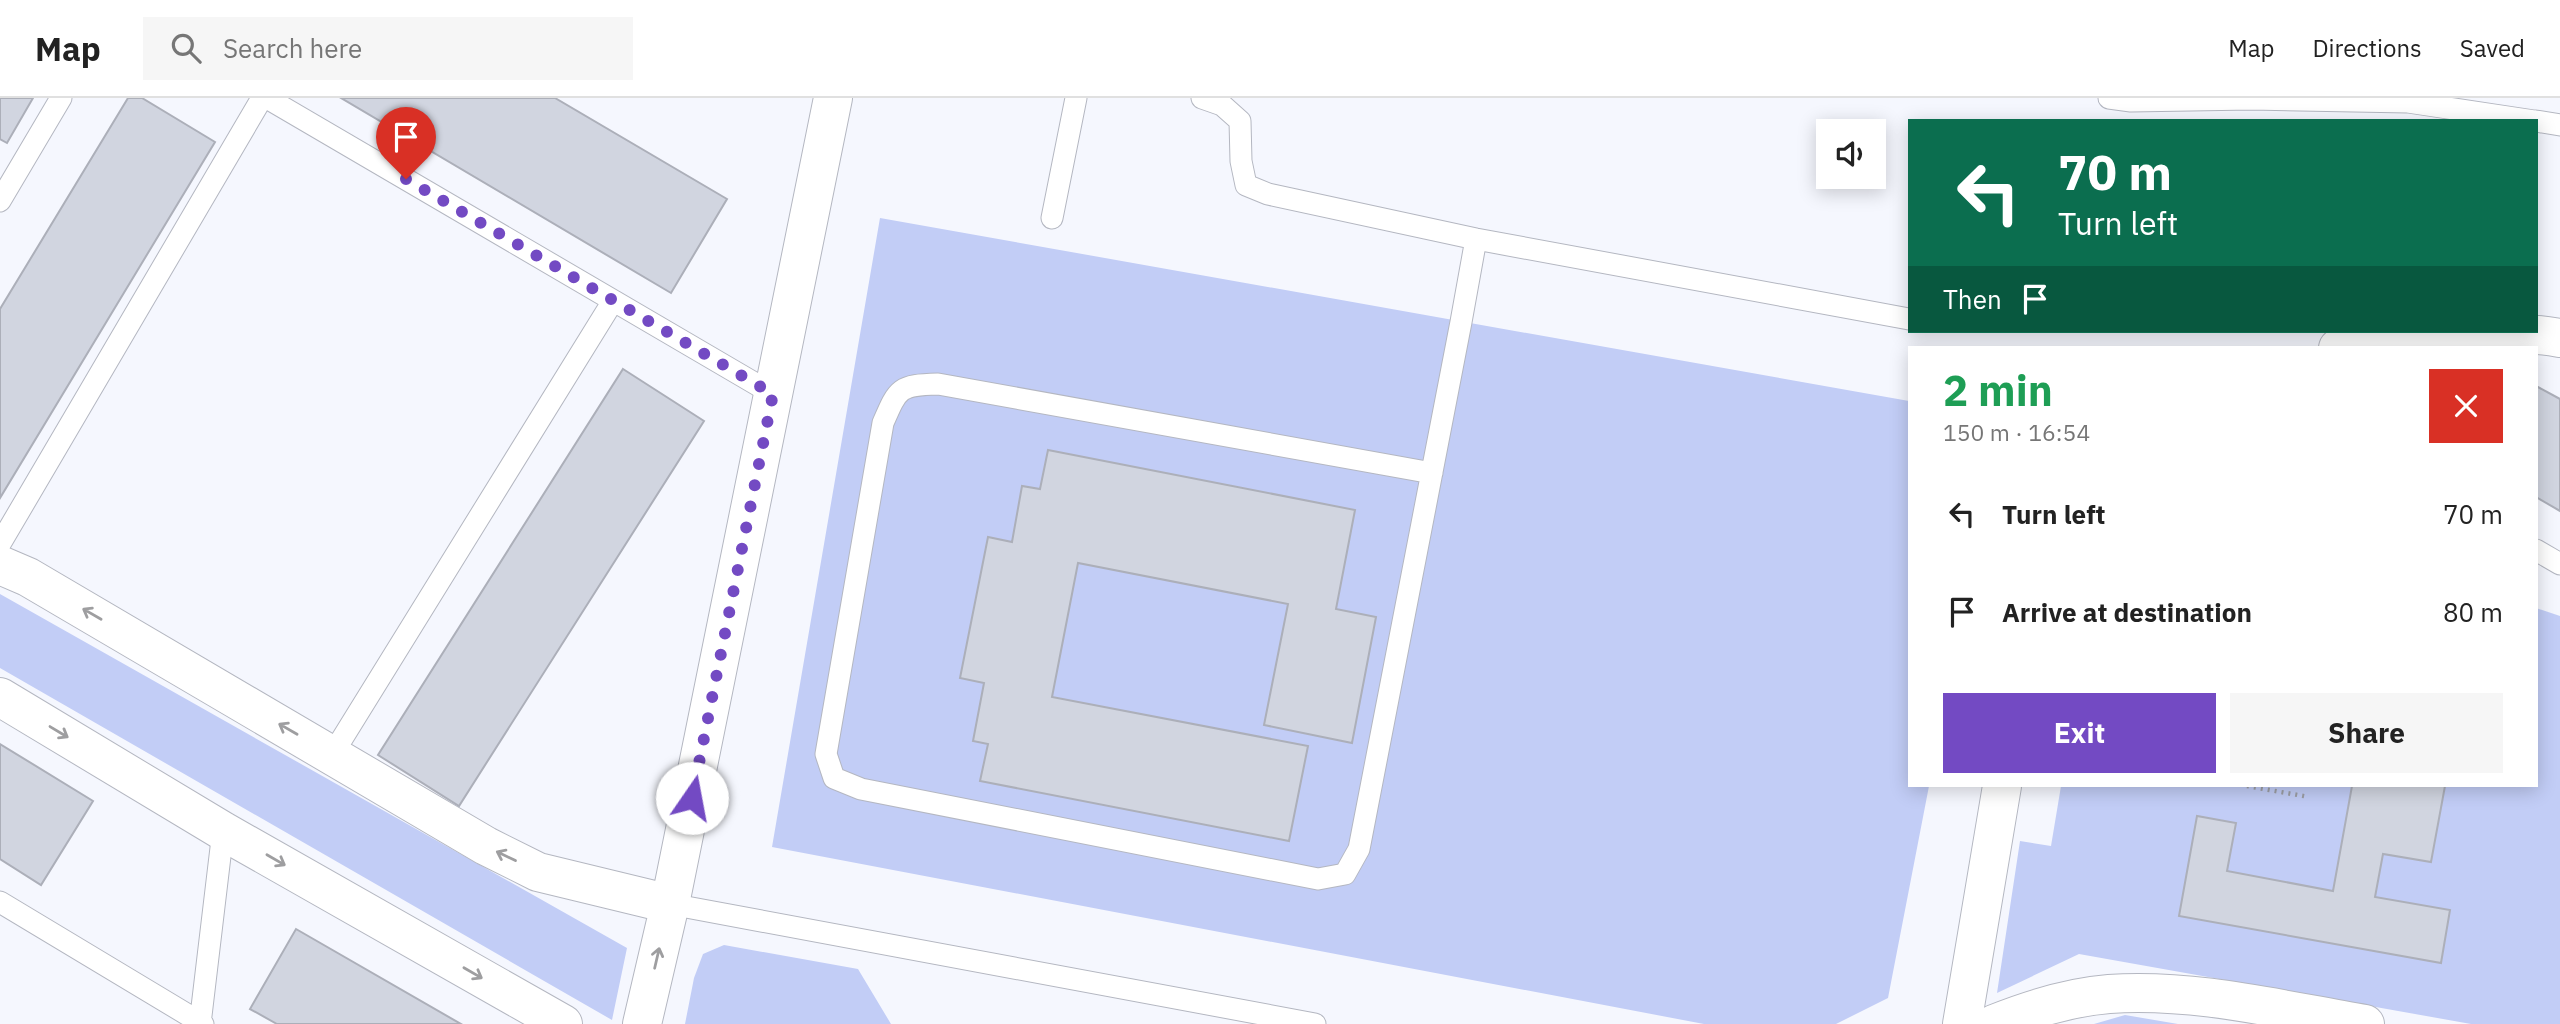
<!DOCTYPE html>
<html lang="en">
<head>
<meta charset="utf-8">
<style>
	body { margin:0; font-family:"IBM Plex Sans",sans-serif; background:#f6f6f6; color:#222; height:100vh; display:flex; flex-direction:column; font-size:26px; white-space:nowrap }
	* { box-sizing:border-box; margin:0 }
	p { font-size:23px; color:#767676 }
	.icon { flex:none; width:38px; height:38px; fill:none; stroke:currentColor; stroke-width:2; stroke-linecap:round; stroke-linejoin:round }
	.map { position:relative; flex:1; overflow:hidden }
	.drawer { position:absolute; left:1908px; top:248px; width:630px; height:441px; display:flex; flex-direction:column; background:#fff; border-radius:0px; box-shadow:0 4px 18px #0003 }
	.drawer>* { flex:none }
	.top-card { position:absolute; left:1908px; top:21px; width:630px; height:214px; border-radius:0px; box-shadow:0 4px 18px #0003; background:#0b6e4f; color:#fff; overflow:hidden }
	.buttons { position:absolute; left:1816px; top:21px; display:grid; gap:14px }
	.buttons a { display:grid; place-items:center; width:70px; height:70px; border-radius:0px; background:#fff; box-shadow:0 4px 18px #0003; font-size:35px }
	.pin { position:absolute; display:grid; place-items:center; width:60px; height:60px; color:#fff; margin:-72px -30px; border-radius:50% 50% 50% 0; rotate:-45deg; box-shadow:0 0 7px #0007 }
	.pin .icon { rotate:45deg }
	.me { position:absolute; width:77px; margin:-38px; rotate:12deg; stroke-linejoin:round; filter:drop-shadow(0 0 5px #0008) }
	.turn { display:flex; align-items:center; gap:24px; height:147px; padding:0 35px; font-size:32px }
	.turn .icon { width:91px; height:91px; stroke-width:2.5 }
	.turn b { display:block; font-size:49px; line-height:60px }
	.then { display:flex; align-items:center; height:66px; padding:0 35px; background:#0003; gap:14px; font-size:26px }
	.round { display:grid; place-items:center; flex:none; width:74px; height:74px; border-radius:0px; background:#f6f6f6 }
	.summary { display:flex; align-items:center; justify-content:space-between; height:119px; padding:0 35px }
	h1 { font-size:42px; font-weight:700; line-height:52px; color:#1e9e55 }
	.button { display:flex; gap:14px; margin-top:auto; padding:14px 35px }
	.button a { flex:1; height:80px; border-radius:0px; background:#734ac3; color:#fff; font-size:28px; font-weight:700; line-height:80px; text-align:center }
	.button a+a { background:#f6f6f6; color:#222 }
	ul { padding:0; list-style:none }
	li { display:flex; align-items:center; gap:21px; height:98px; padding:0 35px }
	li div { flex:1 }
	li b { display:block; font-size:26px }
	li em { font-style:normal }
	header { display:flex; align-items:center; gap:42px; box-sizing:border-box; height:98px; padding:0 35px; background:#fff; border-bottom:2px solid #e0e0e0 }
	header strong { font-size:33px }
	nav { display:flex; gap:38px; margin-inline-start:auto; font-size:24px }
	.search { width:490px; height:63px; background:#f6f6f6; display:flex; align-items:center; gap:18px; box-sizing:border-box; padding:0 24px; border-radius:0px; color:#767676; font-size:26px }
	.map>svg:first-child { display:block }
	.green { fill:#c2cdf6 }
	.building { fill:#d1d5e0; stroke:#acafb9; stroke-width:2 }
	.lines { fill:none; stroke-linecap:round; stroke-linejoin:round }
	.lane-casing { stroke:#b4b7c1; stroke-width:23 }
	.street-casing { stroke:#b4b7c1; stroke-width:40 }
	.path { stroke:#9c9ea4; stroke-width:4.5; stroke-dasharray:2 5; stroke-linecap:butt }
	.lane { stroke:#fff; stroke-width:21 }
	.street { stroke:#fff; stroke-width:38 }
	.oneway { stroke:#9e9ea0 }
	.route { stroke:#734ac3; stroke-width:12; stroke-dasharray:0 21.6 }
</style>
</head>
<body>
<header>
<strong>Map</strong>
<div class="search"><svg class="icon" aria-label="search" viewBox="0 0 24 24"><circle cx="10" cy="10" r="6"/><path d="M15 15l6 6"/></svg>Search here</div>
<nav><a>Map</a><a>Directions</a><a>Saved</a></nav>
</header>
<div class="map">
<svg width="2560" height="926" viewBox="0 0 2560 926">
	<rect width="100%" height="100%" fill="#f5f7fe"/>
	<path class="green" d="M880,120l1029,183v385h20l-41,212 -52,26h-132l-932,-177z
		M0,496l627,354 -15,72 -612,-352z
		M2536,510l24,8v408h-89l-392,-70 -82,39 23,-152 31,5 10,-60h475z
		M724,847l134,24 33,55h-206l9,-46 9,-24z
		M2125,917l53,9h-84z"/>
	<path class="building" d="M0,0h33l-26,45 -7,-4z
		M128,0h14l73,44 -215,356v-189z
		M341,0h214l172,101 -56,94z
		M623,271l81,52 -245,385 -81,-51z
		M2536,288l24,13v112l-24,-14z
		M1048,352l307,60 -19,99 40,8 -24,126 -88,-18 24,-121 -210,-41 -26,134 256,49 -19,95 -309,-60 8,-37 -15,-3 11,-58 -24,-5 28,-141 24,5 10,-56 18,3z
		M0,646l93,57 -52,84 -41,-26z
		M2352,688h93l-14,76 -48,-8 -8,43 75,13 -9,53 -262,-47 18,-100 39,7 -9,48 106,20z
		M296,831l165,95h-184l-27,-15z"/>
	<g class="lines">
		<defs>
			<path id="lane" d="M267,0l506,296
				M1202,0l20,7 18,16 1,40 5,24 22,9 208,45 433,80
				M2109,0l22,3 120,-2 157,3 126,19
				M2536,23l24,4
				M0,103l61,-103
				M1052,120l24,-120
				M1432,375l-494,-89c-39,1 -40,4 -55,39l-57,331 8,24 27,11 457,90 27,-5 14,-25 102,-527 15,-83
				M0,446l262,-446
				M2536,452l24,14
				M332,657l281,-454
				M0,804l203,122
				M670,806l645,120
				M200,926l23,-193"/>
			<path id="street" d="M2338,250c73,-8 148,-23 222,-10
				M0,467l28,12 458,269 52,26 132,32 -28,120
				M0,599l223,134 340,193
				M670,806l163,-806
				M1962,926l40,-238
				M1994,926c35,-14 77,-27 115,-30 86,-6 172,16 256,30"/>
		</defs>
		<use href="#lane" class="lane-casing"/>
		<use href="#street" class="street-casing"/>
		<path class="path" d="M2247,688l62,11"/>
		<use href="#lane" class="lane"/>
		<use href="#street" class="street"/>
	</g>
	<defs><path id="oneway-shaft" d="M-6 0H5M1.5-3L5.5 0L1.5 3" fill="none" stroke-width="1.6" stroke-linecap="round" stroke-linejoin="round" transform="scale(1.75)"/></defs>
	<g class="oneway">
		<use href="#oneway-shaft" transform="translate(92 516) rotate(-150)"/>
		<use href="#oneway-shaft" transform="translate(288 631) rotate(-150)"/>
		<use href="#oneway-shaft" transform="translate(59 634) rotate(31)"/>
		<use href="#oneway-shaft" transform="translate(506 758) rotate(-154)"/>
		<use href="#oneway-shaft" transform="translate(276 762) rotate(30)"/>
		<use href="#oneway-shaft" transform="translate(657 860) rotate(-77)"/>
		<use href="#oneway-shaft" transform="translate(473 875) rotate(30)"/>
	</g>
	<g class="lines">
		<path class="route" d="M406,81l367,215 -81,404"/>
	</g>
</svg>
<div class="buttons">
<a><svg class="icon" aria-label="sound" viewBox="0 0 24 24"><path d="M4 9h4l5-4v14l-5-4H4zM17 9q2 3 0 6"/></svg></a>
</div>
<div class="pin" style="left:406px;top:81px;background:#d93025"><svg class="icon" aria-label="arrive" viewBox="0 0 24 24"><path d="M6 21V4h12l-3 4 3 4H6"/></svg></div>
<svg class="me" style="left:692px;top:700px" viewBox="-20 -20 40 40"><circle r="19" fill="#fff"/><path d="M0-13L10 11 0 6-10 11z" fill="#734ac3"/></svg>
<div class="top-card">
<div class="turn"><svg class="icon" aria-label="left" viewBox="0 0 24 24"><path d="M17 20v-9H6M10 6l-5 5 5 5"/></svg><div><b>70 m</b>Turn left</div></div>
<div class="then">Then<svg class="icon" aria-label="arrive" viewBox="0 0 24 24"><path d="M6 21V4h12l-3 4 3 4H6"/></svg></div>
</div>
<section class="drawer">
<div class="summary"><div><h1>2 min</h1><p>150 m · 16:54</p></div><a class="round" style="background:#d93025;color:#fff"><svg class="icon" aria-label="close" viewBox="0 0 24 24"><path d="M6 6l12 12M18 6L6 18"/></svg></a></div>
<ul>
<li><svg class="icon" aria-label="left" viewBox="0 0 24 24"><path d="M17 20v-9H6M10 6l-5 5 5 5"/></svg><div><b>Turn left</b></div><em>70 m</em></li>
<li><svg class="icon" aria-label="arrive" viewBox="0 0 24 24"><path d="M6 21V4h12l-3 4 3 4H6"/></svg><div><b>Arrive at destination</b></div><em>80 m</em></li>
</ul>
<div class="button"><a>Exit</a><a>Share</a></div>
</section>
</div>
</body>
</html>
